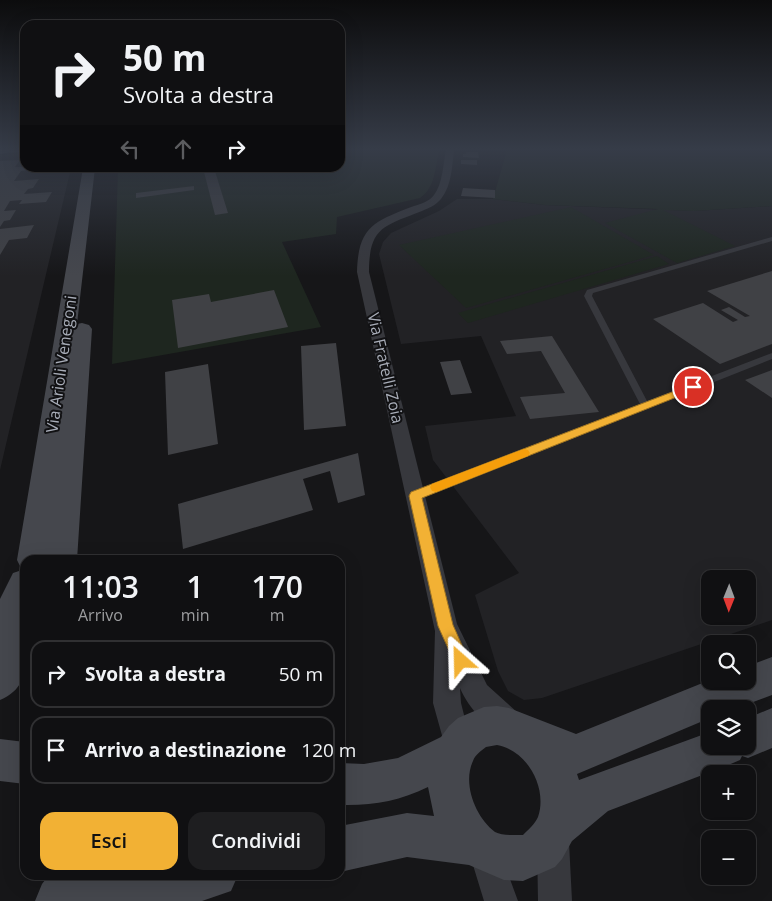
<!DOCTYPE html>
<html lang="it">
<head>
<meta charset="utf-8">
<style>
	body { margin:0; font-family:"Open Sans",sans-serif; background:#1e1e20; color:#f1f3f6; height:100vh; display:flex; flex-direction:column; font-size:19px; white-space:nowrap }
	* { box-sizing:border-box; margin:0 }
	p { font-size:16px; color:#9c9d9f }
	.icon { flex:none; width:28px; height:28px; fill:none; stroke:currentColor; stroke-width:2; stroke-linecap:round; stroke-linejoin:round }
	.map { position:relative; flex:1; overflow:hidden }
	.drawer { position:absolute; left:20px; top:555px; width:325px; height:325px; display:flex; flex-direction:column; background:#101012; border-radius:15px; box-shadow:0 5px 20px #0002,0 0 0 1px #303032 }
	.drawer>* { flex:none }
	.guide { position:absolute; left:20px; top:20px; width:325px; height:152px; border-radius:15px; box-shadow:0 5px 20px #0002,0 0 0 1px #303032; background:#101012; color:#f1f3f6; overflow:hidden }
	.needle { width:32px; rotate:181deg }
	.fabs { position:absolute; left:701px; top:570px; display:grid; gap:10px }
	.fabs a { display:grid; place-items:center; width:55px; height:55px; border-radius:10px; background:#101012; box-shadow:0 5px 20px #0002,0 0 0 1px #303032; font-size:25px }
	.pin { position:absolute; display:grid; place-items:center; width:42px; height:42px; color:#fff; margin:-21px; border:2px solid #fff; border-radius:50%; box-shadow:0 1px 5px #0007 }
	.me { position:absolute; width:55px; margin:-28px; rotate:335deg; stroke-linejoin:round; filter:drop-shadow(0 0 4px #0008) }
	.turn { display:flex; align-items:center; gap:18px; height:105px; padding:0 20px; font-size:22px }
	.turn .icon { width:65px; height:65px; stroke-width:2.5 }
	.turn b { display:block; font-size:35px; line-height:42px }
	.lanes { display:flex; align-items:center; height:48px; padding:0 20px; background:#0003; justify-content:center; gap:25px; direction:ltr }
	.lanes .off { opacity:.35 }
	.eta { display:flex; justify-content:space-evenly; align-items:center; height:85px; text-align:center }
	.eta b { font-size:30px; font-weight:600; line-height:35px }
	.primary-button { display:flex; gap:10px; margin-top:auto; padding:10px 20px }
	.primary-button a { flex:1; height:58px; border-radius:15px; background:#f2b134; color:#111; font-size:20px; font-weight:600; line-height:58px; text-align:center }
	.primary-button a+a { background:#1e1e20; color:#f1f3f6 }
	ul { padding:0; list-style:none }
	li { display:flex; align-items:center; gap:15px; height:68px; margin:0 10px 8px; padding:0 10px; border:2px solid #303032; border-radius:15px }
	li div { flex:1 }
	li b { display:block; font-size:19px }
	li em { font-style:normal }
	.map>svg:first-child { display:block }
	.built { fill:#222225; fill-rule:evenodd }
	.green { fill:#1e261f }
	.building { fill:#404145 }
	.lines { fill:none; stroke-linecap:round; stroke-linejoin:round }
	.lane { fill:#37383d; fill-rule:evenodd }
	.street { fill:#37383d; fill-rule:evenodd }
	.secondary { fill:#45474d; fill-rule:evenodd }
	.route { fill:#f2b134; stroke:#9d7322 }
	.slow { fill:#f59e0b }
	.labels { text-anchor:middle; stroke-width:4; stroke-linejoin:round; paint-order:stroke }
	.street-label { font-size:16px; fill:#a8adb8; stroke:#111113 }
</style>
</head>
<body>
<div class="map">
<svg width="772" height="901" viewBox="0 0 772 901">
	<rect width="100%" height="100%" fill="#161618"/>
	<path class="built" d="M25,153v15h46l-71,302v-315z
		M457,199h36l52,6 149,6 78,-5v414l-230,78 -18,2 -16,-9 -10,-20 -23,-76 44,-22 -86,-113 -8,-34 91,-10 -35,-80 -80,8 -22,-90 4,-12 8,-9 48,-22zM710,579h38v37h-38z"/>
	<path class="green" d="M340,150h99c-4,17 -3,37 -19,48l-83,19 -1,17 -54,8 39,85 -209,37 6,-196h222z
		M507,150h265v56l-78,5 -31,-1 72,36 -58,17 -72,-40 53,-14 -113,-4 -52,-6z
		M571,207l83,48 -188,53 -67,-63z
		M657,256l12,8 -201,59 -10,-10z"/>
	<path class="building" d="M466,152h12l1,6 -16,-1v-3h3z
		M20,160l-5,7 30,1 -24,3 -7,10 25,-2 -6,9 -5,1 -4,5 28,-2 -6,10 -27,2 3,-4 -12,1 -6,10 12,-1 -6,10 -6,1 -4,6v-66z
		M461,160h16v5l-16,-1z
		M203,168h11l14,45 -13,2z
		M194,186v4l-58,8v-5z
		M463,188l32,2v8l-34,-2z
		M34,225l-7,13 -18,2 -9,15v-26z
		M772,271v73l-52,20 -67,-45 50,-16 30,19 5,-2 -17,-10 8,-3 16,10 5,-1 -43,-25z
		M274,290l14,37 -110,21 -6,-48 37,-6 2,8z
		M552,336l47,76 -69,7 -10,-22 45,-4 -24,-42 -34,3 -7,-13z
		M336,343l10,83 -42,4 -3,-84z
		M460,360l12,33 -21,2 -11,-33z
		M208,364l10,80 -50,11 -3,-83z
		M772,370v28l-27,-18z
		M358,453l7,42 -27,8 -8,-32 -27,8 10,31 -130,39 -5,-45z"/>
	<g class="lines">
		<path class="lane" d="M25,150v2l-25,1v-2z
			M772,237v4l-179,52 -1,3 55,105 125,-48v6l-353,140 -4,1 -4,-1 -1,-3 1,-3 229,-89 -56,-108 3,-6z"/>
		<path class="street" d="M446,150h8c-2,16 -2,35 -13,49 -5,6 -12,9 -19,12 -38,15 -53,16 -53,61l88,352 30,61 31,28 4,10 -4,10 -10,4c-21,-9 -39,-28 -48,-49l1,15 11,44 -4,10 -10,4 -10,-4 -15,-54 2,-72 -78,-359c1,-46 18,-51 57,-66 7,-2 16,-5 20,-11 9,-12 9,-31 12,-45z
			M553,826l11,5 5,11 3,59h-34l-1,-59 5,-11z
			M485,836l11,5 22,60h-34l-15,-49 5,-11z"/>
		<path class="secondary" d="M0,150h9l-2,3 -7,1z
			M83,168h12l-18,156 5,-1 7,2 3,4 -15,231h-52v60l-5,9 5,-2c0,31 8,59 -25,73v-101l13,-26 9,-3 -5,-10z
			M772,657v38l-38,14h-24v9l-133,56 2,6 131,-48v14h38v-28l24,-10v40l-24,10 -6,-2 -2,4 -14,6 -118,45 -36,30 -10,18 -7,8 -32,14 -19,-1 -35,-15 -62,-8 -67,15v-46l67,-13 27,3 -6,-29c-29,14 -56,19 -88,18v-42l24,1 34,-6 43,-21 8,-11 9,-8 26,-11 13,-1 12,2 67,26 134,-54v1h38v-15zM497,745c30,5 51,43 41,72 -3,7 -10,13 -15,18 -8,0 -21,1 -28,-3 -19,-14 -33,-48 -22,-71 2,-6 8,-10 13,-14z
			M0,739l25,3v42l-25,-3z
			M49,875h189l-7,16 -29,10h-167l7,-17z"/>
	</g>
	<linearGradient id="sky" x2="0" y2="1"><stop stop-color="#0c0c0d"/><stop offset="0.54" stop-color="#363c48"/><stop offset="1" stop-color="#363c48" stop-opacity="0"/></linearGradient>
	<rect width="772" height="276" fill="url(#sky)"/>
	<path class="route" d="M693,384l4,1v4l-275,109 31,127 16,36 -2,5 -6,2 -5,-2 -18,-40 -29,-130 2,-4z"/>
	<path class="slow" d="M524,449l4,1 2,3 -2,3 -92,36 -4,-1 -2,-4 2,-3z"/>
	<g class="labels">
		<g class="street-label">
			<text transform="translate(61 364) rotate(-82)" y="6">Via Arioli Venegoni</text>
			<text transform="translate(386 368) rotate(77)" y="6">Via Fratelli Zoia</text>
		</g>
	</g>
</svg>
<div class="fabs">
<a><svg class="needle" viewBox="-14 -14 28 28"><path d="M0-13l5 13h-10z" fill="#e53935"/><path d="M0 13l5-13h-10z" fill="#9c9d9f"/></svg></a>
<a><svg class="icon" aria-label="search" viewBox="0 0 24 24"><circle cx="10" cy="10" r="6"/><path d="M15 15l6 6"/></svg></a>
<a><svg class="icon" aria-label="layers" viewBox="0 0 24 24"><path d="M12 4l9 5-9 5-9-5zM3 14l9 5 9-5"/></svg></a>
<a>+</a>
<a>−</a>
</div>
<div class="pin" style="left:693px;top:387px;background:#d93025"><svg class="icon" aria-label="arrive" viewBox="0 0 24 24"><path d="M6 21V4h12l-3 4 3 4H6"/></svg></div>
<svg class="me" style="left:461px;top:661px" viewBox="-20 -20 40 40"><path d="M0-17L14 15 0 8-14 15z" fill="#f2b134" stroke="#fff" stroke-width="4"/></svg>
<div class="guide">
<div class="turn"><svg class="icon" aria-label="right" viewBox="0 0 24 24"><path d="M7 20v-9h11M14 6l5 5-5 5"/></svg><div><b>50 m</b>Svolta a destra</div></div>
<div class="lanes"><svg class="icon off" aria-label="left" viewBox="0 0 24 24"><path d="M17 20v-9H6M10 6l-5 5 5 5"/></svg><svg class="icon off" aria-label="ahead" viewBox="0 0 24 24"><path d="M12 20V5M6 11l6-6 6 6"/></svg><svg class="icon" aria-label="right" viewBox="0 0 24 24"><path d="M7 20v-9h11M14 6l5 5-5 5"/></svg></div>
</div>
<section class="drawer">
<div class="eta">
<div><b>11:03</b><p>Arrivo</p></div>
<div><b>1</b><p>min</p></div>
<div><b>170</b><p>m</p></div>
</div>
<ul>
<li><svg class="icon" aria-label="right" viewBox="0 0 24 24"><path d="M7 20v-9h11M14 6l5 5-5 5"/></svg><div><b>Svolta a destra</b></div><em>50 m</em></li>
<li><svg class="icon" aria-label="arrive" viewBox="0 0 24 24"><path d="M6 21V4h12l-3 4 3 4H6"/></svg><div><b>Arrivo a destinazione</b></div><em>120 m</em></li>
</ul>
<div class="primary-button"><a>Esci</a><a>Condividi</a></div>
</section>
</div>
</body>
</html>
